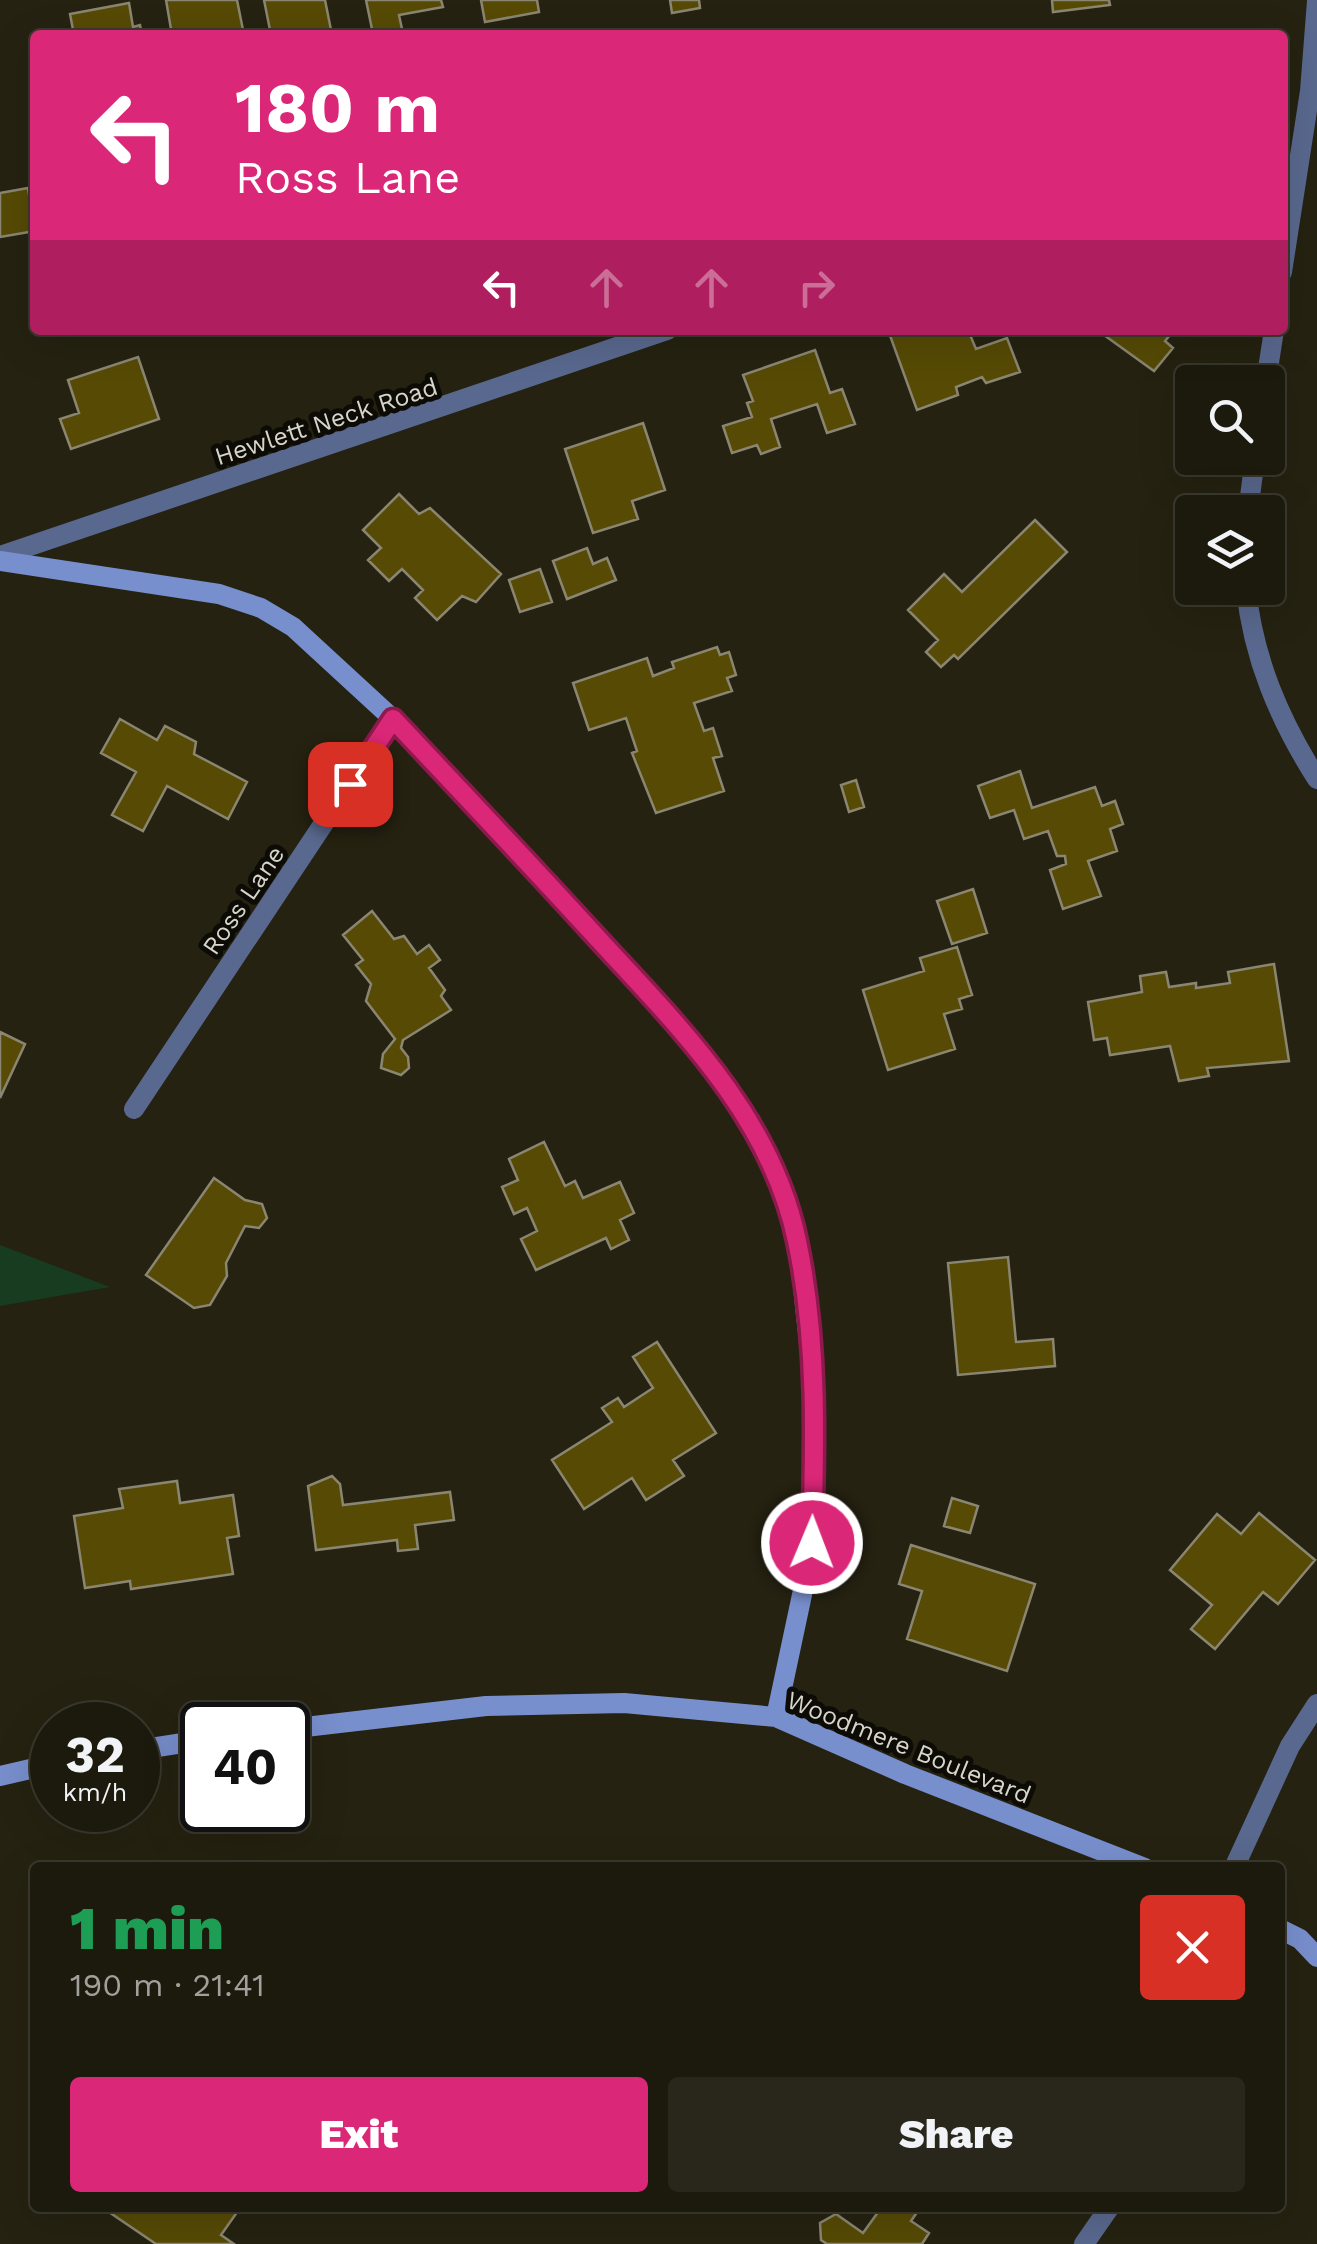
<!DOCTYPE html>
<html lang="en">
<head>
<meta charset="utf-8">
<style>
	body { margin:0; font-family:"Work Sans",sans-serif; background:#29271b; color:#f1f3f6; height:100vh; display:flex; flex-direction:column; font-size:38px; white-space:nowrap }
	* { box-sizing:border-box; margin:0 }
	p { font-size:32px; color:#a0a19d }
	.icon { flex:none; width:55px; height:55px; fill:none; stroke:currentColor; stroke-width:2; stroke-linecap:round; stroke-linejoin:round }
	.map { position:relative; flex:1; overflow:hidden }
	.side { position:absolute; left:30px; top:1862px; width:1255px; height:350px; display:flex; flex-direction:column; background:#1c1a0d; border-radius:10px; box-shadow:0 10px 40px #0002,0 0 0 2px #3a382e }
	.side>* { flex:none }
	.hud { position:absolute; left:30px; top:30px; width:1258px; height:305px; border-radius:10px; box-shadow:0 10px 40px #0002,0 0 0 2px #3a382e; background:#db2777; color:#fff; overflow:hidden }
	.tools { position:absolute; left:1175px; top:365px; display:grid; gap:20px }
	.tools a { display:grid; place-items:center; width:110px; height:110px; border-radius:10px; background:#1c1a0d; box-shadow:0 10px 40px #0002,0 0 0 2px #3a382e; font-size:50px }
	.speed { position:absolute; left:30px; top:1702px; display:flex; gap:20px; font-size:50px; font-weight:700; text-align:center }
	.speed>* { display:grid; place-content:center; width:130px; height:130px; border-radius:50%; background:#1c1a0d; box-shadow:0 10px 40px #0002,0 0 0 2px #3a382e; line-height:1 }
	.speed small { font-size:25px; font-weight:400 }
	.speed .limit { border:5px solid #111; border-radius:15px; background:#fff; color:#111 }
	.pin { position:absolute; display:grid; place-items:center; width:85px; height:85px; color:#fff; margin:-42px; border-radius:20px; box-shadow:0 5px 15px #0006 }
	.me { position:absolute; width:110px; margin:-55px; rotate:1deg; stroke-linejoin:round; filter:drop-shadow(0 0 8px #0008) }
	.turn { display:flex; align-items:center; gap:35px; height:210px; padding:0 40px; font-size:45px }
	.turn .icon { width:130px; height:130px; stroke-width:2.5 }
	.turn b { display:block; font-size:70px; line-height:85px }
	.lanes { display:flex; align-items:center; height:95px; padding:0 40px; background:#0003; justify-content:center; gap:50px; direction:ltr }
	.lanes .off { opacity:.35 }
	.round { display:grid; place-items:center; flex:none; width:105px; height:105px; border-radius:10px; background:#29271b }
	.headline { display:flex; align-items:center; justify-content:space-between; height:170px; padding:0 40px }
	h1 { font-size:60px; font-weight:800; line-height:75px; color:#1e9e55 }
	.button { display:flex; gap:20px; margin-top:auto; padding:20px 40px }
	.button a { flex:1; height:115px; border-radius:10px; background:#db2777; color:#fff; font-size:40px; font-weight:800; line-height:115px; text-align:center }
	.button a+a { background:#29271b; color:#f1f3f6 }
	.map>svg:first-child { display:block }
	.green { fill:#173c1f }
	.building { fill:#564a05; stroke:#8a8672; stroke-width:2.5 }
	.lines { fill:none; stroke-linecap:round; stroke-linejoin:round }
	.street { stroke:#59688e; stroke-width:20 }
	.secondary { stroke:#788fcd; stroke-width:20 }
	.route-casing { stroke:#8e194d; stroke-width:25 }
	.route { stroke:#db2777; stroke-width:18 }
	.labels { text-anchor:middle; stroke-width:10; stroke-linejoin:round; paint-order:stroke }
	.street-label { font-size:25px; fill:#d6d5ca; stroke:#0d0b05 }
</style>
</head>
<body>
<div class="map">
<svg width="1317" height="2244" viewBox="0 0 1317 2244">
	<rect width="100%" height="100%" fill="#252211"/>
	<path class="green" d="M0,1245l110,42 -110,19z"/>
	<path class="building" d="M166,0h71l7,35h-72z
		M264,0h61l7,35h-61z
		M366,0h75l2,7 -44,8 3,14 -29,5z
		M481,0h56l2,12 -54,10z
		M670,0h29l1,8 -28,5z
		M1052,0h57l1,5 -57,7z
		M129,3l4,24 7,-2 2,10h-68l-4,-21z
		M28,188l7,43 -35,6v-44z
		M888,330h80l8,19 31,-11 13,34 -34,11 -4,-6 -26,10 2,8 -41,15z
		M1097,330h77l-9,11 8,7 -19,23z
		M815,350l15,43 12,-4 13,35 -28,9 -10,-29 -46,15 9,28 -19,7 -4,-9 -25,8 -9,-27 29,-9 -5,-14 6,-2 -10,-26z
		M138,357l21,62 -88,30 -11,-30 19,-6 -11,-33z
		M643,423l22,67 -33,11 6,18 -45,14 -28,-84z
		M399,494l20,20 11,-6 71,66 -25,28 -14,-6 -25,24 -22,-22 8,-8 -21,-21 -13,12 -21,-21 13,-12 -18,-18z
		M1035,520l32,32 -109,107 -4,-4 -13,12 -15,-15 12,-12 -30,-30 36,-36 18,18z
		M587,548l6,16 14,-6 9,22 -49,19 -14,-38z
		M540,569l12,33 -32,10 -11,-32z
		M717,647l3,8 9,-3 7,23 -9,3 5,13 -38,12 10,28 9,-3 9,28 -9,2 11,33 -68,22 -24,-60 5,-2 -11,-33 -37,12 -16,-47 74,-25 6,18 21,-8 -2,-6z
		M120,719l37,21 8,-14 31,16 -2,12 53,28 -19,37 -61,-33 -24,45 -31,-16 24,-43 -35,-19z
		M1020,771l12,37 63,-21 7,19 13,-5 8,23 -13,5 7,22 -29,10 13,35 -38,13 -13,-39 16,-6 -1,-8h-8l-9,-25 -24,8 -10,-29 -24,8 -12,-32z
		M856,780l8,27 -15,5 -8,-27z
		M973,889l14,44 -35,11 -15,-43z
		M372,911l22,28 10,-3 13,18 12,-9 11,15 -11,8 16,22 -4,6 10,14 -48,30 -2,8 7,9 1,11 -8,7 -20,-7 2,-14 12,-15 -29,-38 5,-17 -15,-19 7,-5 -20,-25z
		M957,947l15,48 -13,4 3,10 -18,5 11,35 -67,21 -25,-80 61,-19 -4,-13z
		M1274,964l15,97 -82,7 2,8 -30,5 -9,-35 -60,9 -3,-17 -13,2 -6,-38 54,-10 -2,-16 26,-4 3,15 27,-4v5l34,-5 -2,-11z
		M0,1032l25,12 -25,54z
		M544,1142l21,44 10,-5 8,17 37,-16 14,31 -14,7 9,20 -18,9 -5,-11 -70,32 -15,-31 16,-8 -10,-23 -13,6 -12,-27 16,-7 -9,-21z
		M214,1178l31,22 17,4 5,14 -8,10 -14,-2 -19,37 1,13 -17,29 -16,3 -48,-33z
		M1008,1257l8,85 37,-3 2,27 -97,9 -10,-112z
		M657,1342l59,91 -43,27 11,16 -38,24 -14,-22 -48,31 -32,-49 60,-38 -10,-14 16,-10 6,9 29,-19 -20,-31z
		M332,1476l8,8 3,21 107,-13 4,28 -39,5 3,24 -20,2 -1,-11 -81,10 -8,-64z
		M177,1481l3,22 53,-8 6,41 -12,2 6,36 -102,15 -1,-8 -45,7 -11,-72 49,-8 -4,-19z
		M952,1498l26,8 -8,27 -26,-7z
		M1259,1513l56,47 -37,44 -15,-12 -48,57 -24,-20 21,-24 -42,-35 47,-56 24,20z
		M911,1545l124,39 -28,87 -100,-32 15,-48 -23,-7z
		M103,2208h137l-19,27 13,9h-78z
		M881,2208h39l-9,13 18,12 -7,11h-95l-6,-4 -1,-17 16,-9 27,19z"/>
	<g class="lines">
		<path class="street" d="M1282,272l28,-181 7,-90
			M1266,382l8,-52
			M1248,512l7,-54
			M0,556l667,-226
			M1246,588c7,70 33,131 71,191
			M134,1109l259,-390
			M1234,1868l56,-122 27,-42
			M1084,2244l25,-36"/>
		<path class="secondary" d="M0,561l219,33 42,14 32,19 100,92 147,157 140,153 71,92 28,60 19,60 17,157 -2,145 -37,174
			M288,1729l198,-23 138,-3 152,14 129,57 240,94
			M138,1750l64,-10
			M0,1776l52,-12
			M1280,1929l20,10 17,18"/>
	</g>
	<g class="lines">
		<defs>
			<path id="route" d="M350,784l43,-65c66,70 132,140 197,211 84,92 181,184 207,311 21,99 18,202 15,302"/>
		</defs>
		<use href="#route" class="route-casing"/>
		<use href="#route" class="route"/>
	</g>
	<g class="labels">
		<g class="street-label">
			<text transform="translate(326 421) rotate(-18)" y="9">Hewlett Neck Road</text>
			<text transform="translate(243 900) rotate(-56)" y="9">Ross Lane</text>
			<text transform="translate(909 1747) rotate(22)" y="9">Woodmere Boulevard</text>
		</g>
	</g>
</svg>
<div class="tools">
<a><svg class="icon" aria-label="search" viewBox="0 0 24 24"><circle cx="10" cy="10" r="6"/><path d="M15 15l6 6"/></svg></a>
<a><svg class="icon" aria-label="layers" viewBox="0 0 24 24"><path d="M12 4l9 5-9 5-9-5zM3 14l9 5 9-5"/></svg></a>
</div>
<div class="speed"><div>32<small>km/h</small></div><div class="limit">40</div></div>
<div class="pin" style="left:350px;top:784px;background:#d93025"><svg class="icon" aria-label="arrive" viewBox="0 0 24 24"><path d="M6 21V4h12l-3 4 3 4H6"/></svg></div>
<svg class="me" style="left:812px;top:1543px" viewBox="-20 -20 40 40"><circle r="17" fill="#db2777" stroke="#fff" stroke-width="3"/><path d="M0-11L8 9 0 5-8 9z" fill="#fff"/></svg>
<div class="hud">
<div class="turn"><svg class="icon" aria-label="left" viewBox="0 0 24 24"><path d="M17 20v-9H6M10 6l-5 5 5 5"/></svg><div><b>180 m</b>Ross Lane</div></div>
<div class="lanes"><svg class="icon" aria-label="left" viewBox="0 0 24 24"><path d="M17 20v-9H6M10 6l-5 5 5 5"/></svg><svg class="icon off" aria-label="ahead" viewBox="0 0 24 24"><path d="M12 20V5M6 11l6-6 6 6"/></svg><svg class="icon off" aria-label="ahead" viewBox="0 0 24 24"><path d="M12 20V5M6 11l6-6 6 6"/></svg><svg class="icon off" aria-label="right" viewBox="0 0 24 24"><path d="M7 20v-9h11M14 6l5 5-5 5"/></svg></div>
</div>
<section class="side">
<div class="headline"><div><h1>1 min</h1><p>190 m · 21:41</p></div><a class="round" style="background:#d93025;color:#fff"><svg class="icon" aria-label="close" viewBox="0 0 24 24"><path d="M6 6l12 12M18 6L6 18"/></svg></a></div>
<div class="button"><a>Exit</a><a>Share</a></div>
</section>
</div>
</body>
</html>
